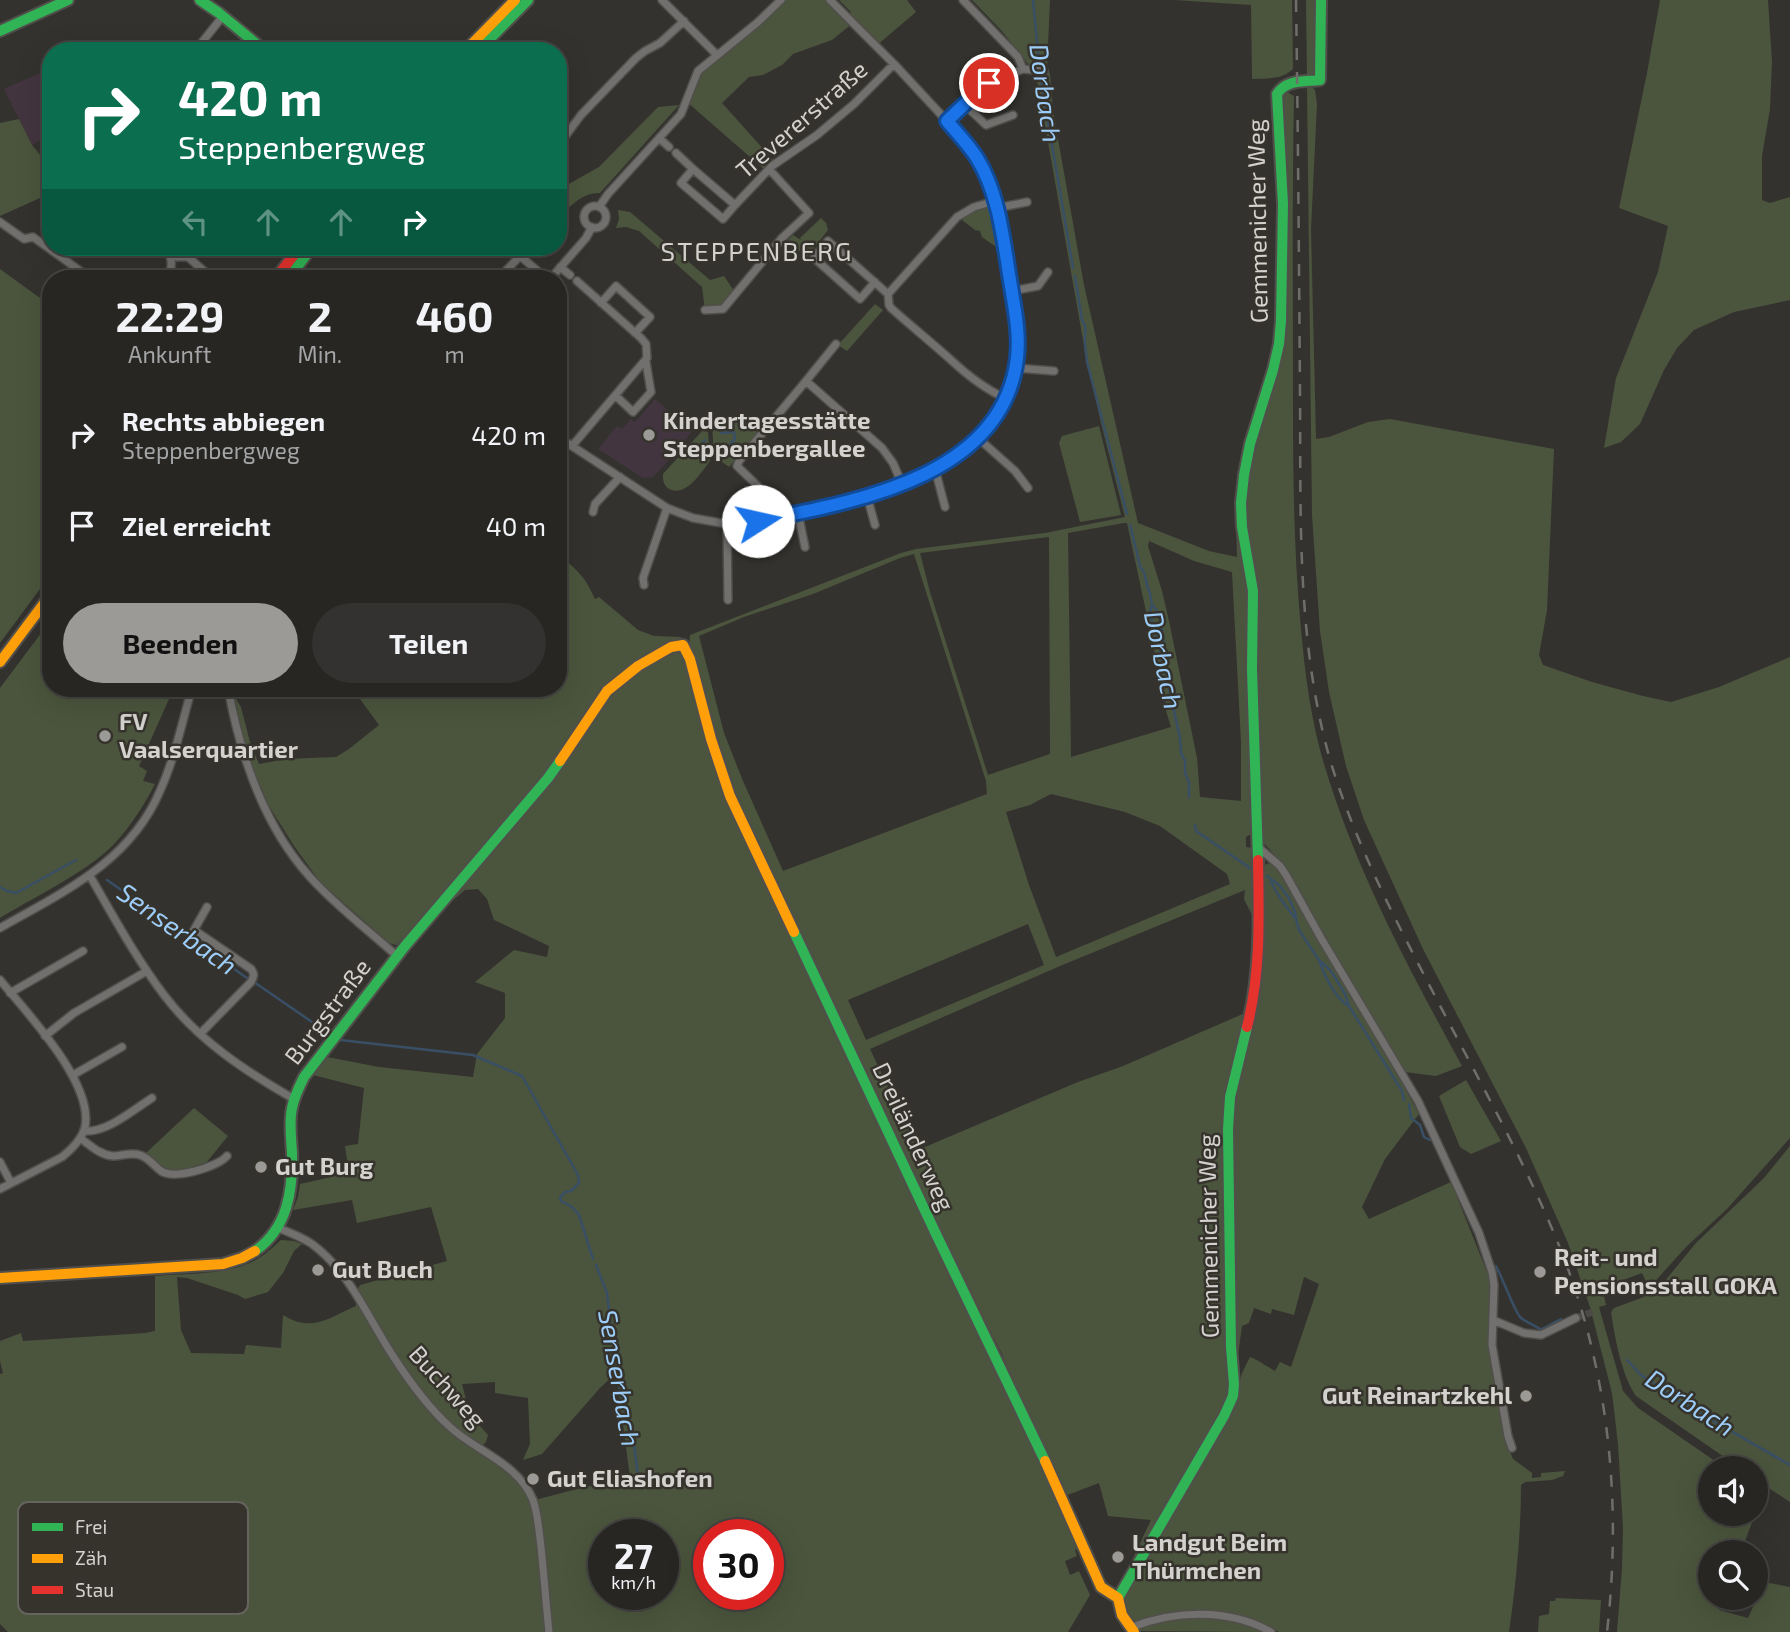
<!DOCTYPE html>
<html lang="de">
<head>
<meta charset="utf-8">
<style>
	body { margin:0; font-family:"Exo 2",sans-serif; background:#333230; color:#f1f3f6; height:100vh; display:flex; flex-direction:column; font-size:26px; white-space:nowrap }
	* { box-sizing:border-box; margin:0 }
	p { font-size:23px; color:#a4a5a6 }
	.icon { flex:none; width:38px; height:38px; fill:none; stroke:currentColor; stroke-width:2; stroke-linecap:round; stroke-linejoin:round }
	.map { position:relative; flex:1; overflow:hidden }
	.drawer { position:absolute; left:42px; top:270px; width:525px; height:427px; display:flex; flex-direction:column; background:#272623; border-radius:28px; box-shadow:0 7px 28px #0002,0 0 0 2px #434341 }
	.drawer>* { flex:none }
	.banner { position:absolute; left:42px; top:42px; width:525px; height:214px; border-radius:28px; box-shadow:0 7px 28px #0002,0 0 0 2px #434341; background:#0b6e4f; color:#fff; overflow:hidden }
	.controls { position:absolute; left:1698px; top:1456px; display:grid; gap:14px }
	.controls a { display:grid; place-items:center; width:70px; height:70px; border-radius:50%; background:#272623; box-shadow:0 7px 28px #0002,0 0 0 2px #434341; font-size:35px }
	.speed { position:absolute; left:588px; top:1519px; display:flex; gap:14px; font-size:35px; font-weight:700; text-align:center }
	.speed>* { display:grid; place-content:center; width:91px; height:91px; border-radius:50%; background:#272623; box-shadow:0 7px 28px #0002,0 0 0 2px #434341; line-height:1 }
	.speed small { font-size:18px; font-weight:400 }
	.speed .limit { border:10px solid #d22; background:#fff; color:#111 }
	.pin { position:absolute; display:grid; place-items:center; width:60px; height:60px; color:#fff; margin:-30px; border:4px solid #fff; border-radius:50%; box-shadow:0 2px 7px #0007 }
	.me { position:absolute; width:77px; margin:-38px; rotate:80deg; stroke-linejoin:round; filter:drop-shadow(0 0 5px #0008) }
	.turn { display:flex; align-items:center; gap:24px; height:147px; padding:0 21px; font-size:32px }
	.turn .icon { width:91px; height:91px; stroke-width:2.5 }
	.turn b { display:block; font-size:49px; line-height:60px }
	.lanes { display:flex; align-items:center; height:66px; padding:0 21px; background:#0003; justify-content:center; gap:35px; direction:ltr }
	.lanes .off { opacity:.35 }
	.eta { display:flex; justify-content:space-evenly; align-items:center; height:119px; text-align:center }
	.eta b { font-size:42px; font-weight:700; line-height:49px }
	.button { display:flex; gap:14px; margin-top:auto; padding:14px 21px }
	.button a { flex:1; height:80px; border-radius:42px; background:#9c9a96; color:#111; font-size:28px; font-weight:700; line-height:80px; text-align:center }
	.button a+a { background:#333230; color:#f1f3f6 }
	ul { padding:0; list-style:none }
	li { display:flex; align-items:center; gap:21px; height:91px; padding:0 21px }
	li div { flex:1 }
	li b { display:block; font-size:26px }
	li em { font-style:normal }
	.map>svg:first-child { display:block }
	.education { fill:#43353f }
	.green { fill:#4b553d; fill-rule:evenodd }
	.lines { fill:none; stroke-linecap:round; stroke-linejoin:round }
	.stream { stroke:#394f65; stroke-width:2.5 }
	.street-tunnel { stroke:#4c4a47; stroke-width:7; stroke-dasharray:7 3.5; stroke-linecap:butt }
	.street-casing { stroke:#504f4b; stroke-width:10 }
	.fast-casing { stroke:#504f4b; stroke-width:14 }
	.slow-casing { stroke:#504f4b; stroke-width:14 }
	.jam-casing { stroke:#504f4b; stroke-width:14 }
	.street { stroke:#71706e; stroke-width:7 }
	.fast { stroke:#30b455; stroke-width:10 }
	.slow { stroke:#ff9f0a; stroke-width:10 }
	.jam { stroke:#e5322d; stroke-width:10 }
	.rail { stroke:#6f6e6a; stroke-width:2.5; stroke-dasharray:12 12; stroke-linecap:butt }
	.route-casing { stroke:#114b97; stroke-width:18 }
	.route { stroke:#1a73e8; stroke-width:12 }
	.poi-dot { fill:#9c9a96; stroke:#36332d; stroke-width:2.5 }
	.labels { text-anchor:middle; stroke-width:5; stroke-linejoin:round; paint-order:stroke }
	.street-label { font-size:24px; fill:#d4d2ce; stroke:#36332d }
	.poi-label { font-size:24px; font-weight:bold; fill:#d4d2ce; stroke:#36332d; text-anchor:start }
	.water-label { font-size:26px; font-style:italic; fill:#9dcdf9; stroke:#36332d }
	.neighbourhood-label { font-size:26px; letter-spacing:2px; fill:#d4d2ce; stroke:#36332d }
	.key { fill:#36332d; stroke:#65635d; stroke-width:2 }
	.key-label { font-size:19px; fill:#d4d2ce }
</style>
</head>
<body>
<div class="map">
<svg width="1790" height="1632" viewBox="0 0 1790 1632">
	<rect width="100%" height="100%" fill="#34322f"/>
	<path class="education" d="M51,68v66l-19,11 -28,-56z
		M655,399l37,32 -24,30 -15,16 -10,1 -45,-29 19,-23 5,3 9,-10 4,3z"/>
	<path class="green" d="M781,0h49l16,15 5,-3 -12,-12h68l9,12 -40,34 -23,-23 -21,17 -39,14 -11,11 -19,10 -14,2 -27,26 54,60 -10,8 -79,-69 11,-31z
		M972,0h78l-3,67 3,7 3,37 31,174 54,238 71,28 28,6c-1,-41 -3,-82 9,-121 8,-31 24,-59 30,-91 4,-26 3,-53 3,-80 0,-59 -3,-117 -6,-175l14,2 7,4c-2,104 -1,208 -1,312 0,74 1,147 8,221 4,46 10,91 23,135 32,107 85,205 138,302l-26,10 -31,-4 -121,-206 -22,-25 -2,-85 -8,-1 1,29 -3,29 1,21 -5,3v10l7,1 2,73 -11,-22 1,-9 -185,76 -190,83 48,101 160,-68 45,-16 122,-53 -20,84 -1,31 4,115 -1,103 2,38 8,10 5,-21 8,-16c10,4 16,9 25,14l5,-9 11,5 28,-83 -15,-7 -10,38 -22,-6 -1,5 -17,-6 -5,15 -7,3 -4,29h-3v-160l-3,-59 1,-38 24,-100 5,-59v-69l4,-6 4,-1 7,4 111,189 31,58 -34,45 -23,48 7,12 82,-37 38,95 2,29 -1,36 21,112 2,5 19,14v5l9,-1v-4l24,-2 -2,5 -11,4 -27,2 -4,3c0,50 -5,98 -12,147h-230l-23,-11 -24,-6 -32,-2h-37l-28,8 -3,-1 -7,-8 -2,-9 11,-29 28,-46 -5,-3 -27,44 5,-15 16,-34 -43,-4 -9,-33 -34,13 -37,-79 -26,-63 -63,-122 -207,-443 -18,-50 -25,-93 1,-11 211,-82 15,-4 129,-16 80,-16 -24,-94 -16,-72 -49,-277 -35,-44zM1124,523h3l40,186 -1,2 5,16 -100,30 -3,-224zM1049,537l1,217 -62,21 -58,-183 -10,-39zM1149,541l45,20 38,11 9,170v59l-41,-4 -3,-39 -28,-137 -7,-30 -14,-45zM914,554l72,227 1,13 -204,77 -40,-90 -19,-48 -25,-97 45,-19 69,-23 87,-36zM1051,794l74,18 35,14 67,48 3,10 -174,73 -27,-72 -23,-73 24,-7zM1028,924l16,41 -178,75 -18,-40z
		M1175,0h117l1,69c-11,11 -27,9 -41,10l-1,-74z
		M1306,0h11l-1,72 -9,5z
		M1660,0h108l4,62 -2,47 -8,47v44l8,3 20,-6v103l-56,12 -40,18 -17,18 -13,22 -24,54 -19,18 -17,6 12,-70 42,-106 10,-46 -49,-18 28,-135z
		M1307,86l5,1 3,3 2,14 -6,125 5,210 13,-2 39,-15 22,-3 164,30 -7,161 -8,45 4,10 49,17 51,14 28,6 48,-15 71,-30v481l-63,71 -41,38 -37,41 -7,-15 -40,15 4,17 -7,2 24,84 15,17 87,60h-15v46h45v-6l2,1 -16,43h-31v46h14l-5,12 29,8 16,-36 26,5v45h-173l5,-64 1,-40 -5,-84 -6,-51 -22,-86 -22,-64 -42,-95 -103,-199 -59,-129 -18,-54 -17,-74 -9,-61 -8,-116z
		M679,105l-79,88c-16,-1 -25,10 -37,19l-5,-3v-19l41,-23 59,-60z
		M19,119l13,26 19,23v25l-51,23v-93z
		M989,207l7,40 -14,-10 -2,-6 -5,-1 -13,-10c6,-8 18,-10 27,-13z
		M618,210l12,2 80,68 14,-4 12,18 -13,15 -18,1 -3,-23 -63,-56 -13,-4 -10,1 3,-9z
		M821,218l5,5 2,7 -21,27 -19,-15v-2l5,-5 8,5 -1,-2z
		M0,269l51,37v268l-51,69z
		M875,304l8,6 -36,41 -9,-6z
		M748,422l12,8 -31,37 -15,-11 -2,-31 1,-2z
		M1099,426l22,89 -41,7 -21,-79 3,-7z
		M703,430l5,2 2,29c-8,10 -24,37 -41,28 -6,-4 -6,-9 -6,-15z
		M558,554c19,16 27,22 37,45l4,-2 39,33 16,6 28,1 -29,15 24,-1 7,3 25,86 224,497 148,310 -6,3 2,6 -12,5 5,14 9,-4 11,24 -22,37h-517l-16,-132 38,-10 57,-13 -14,-104 -16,15 -58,66 -19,6 7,-16 -2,-46 -33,-5v-11l-33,2 8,31 18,20 -2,7 -6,6h-7c16,11 36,20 47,36 24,32 22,108 25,148h-537l-8,-8v-250l3,-1 -3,-12v-20l21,-8 2,8 122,-8 10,-2v-55c32,-3 76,0 104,-18 8,-5 15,-12 22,-18l13,1 8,3 -8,7 -11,22 -15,19 -23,7 -7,-4 -51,-17 -10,-1 4,53 10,23 53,1 2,-9 35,3 2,-33c29,18 45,3 73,-9l-1,-12 5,-9 87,-24 -16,-54 -74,16 -5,-23 -59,10 5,-13 2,-13 49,-11 -4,-27 13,-2 6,-56 -51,-13 14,-18 52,10 94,10 4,-23 28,-36v-25l-30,-11 39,-32 33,7 2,-11 -55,-26 -7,-21 -9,-10 -13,1 -13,11 -25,10 -18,22 -13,12 -7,-2 -69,-61 -26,-36 -25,-40 -21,-49 -15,-63 8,13 9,35 9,22 27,-5 50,-2 13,-8 30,-24 -27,-37h206zM604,1535h59v59h-59zM709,1535h59v59h-59z
		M51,620v68h123l-35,78 8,5 -4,10 12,3c-11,22 -30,51 -48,67 -30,26 -73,46 -107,67v-230z
		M1466,1080l35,61 -30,13 -11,-7 -21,-51z
		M194,1108l34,28 -22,27 -32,9 -8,-2 -20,-17z
		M1790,1146v356l-35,-23v-11h-15l-104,-72c-15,-22 -21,-58 -25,-84l3,-4 27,-10 12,-6 11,-10 32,-39 68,-65z
		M1556,1598l45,2 -2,32h-61l1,-16 10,-2 1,-13h5z
		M1200,1617c23,2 45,3 65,15l-128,-1c11,-12 46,-12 63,-14z"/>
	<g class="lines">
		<path class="stream" d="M1033,0l7,74 33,194
			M1075,276l7,44c6,8 2,14 3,23 0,7 2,13 2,19l40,152
			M721,433l13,-1 1,7 -5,5
			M690,451l10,-5 5,-6
			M1130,525l10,41 4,6 4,17 2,4 2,12c9,7 10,26 12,37l-4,8 2,12 4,13 14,63 1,15 4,8v12l4,9v15
			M1151,607c-2,12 2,14 4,25 2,7 1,11 5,18
			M1195,825l1,6 54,37
			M1267,876l13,10 9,12 6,14 1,8 3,10 20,30 12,11 14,23 4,12 53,85 2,9
			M107,880l140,98
			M1271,882l9,16 14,19
			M0,887l7,4 9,2 60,-33
			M1319,960c5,15 16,38 30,46
			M254,982l74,51
			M340,1040l133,15 49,21 56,99 1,8 -8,8 -6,1 -5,6 1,3 11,6 7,8 14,44
			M1409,1104l2,14 9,7 4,12 6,3
			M596,1265l11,28 4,33 6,14 2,15 -2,23 2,5 4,24 4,10 6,20 6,47h4l2,3
			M1496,1266c6,11 18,44 24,51 5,5 14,8 20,12h2l19,-10
			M1627,1360l14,15 36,25 113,65
			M666,1533l6,23 -4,13"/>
		<path class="street-tunnel" d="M1576,1318l19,-7"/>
		<defs>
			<path id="street" d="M662,0l55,55
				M963,0l55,57 5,12
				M195,51l28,-35
				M964,104l22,21 27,-10
				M947,121l25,-24 17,-14 34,-14 21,2
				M659,138l10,9
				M558,146l23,-31 55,-57 9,-7 15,-8 24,-22
				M676,153l17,16
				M693,169l42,36 -12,14 -42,-36z
				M995,201l-21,6 -17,10 -69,77 1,11 2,3c20,18 40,34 60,52 16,15 34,29 54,38
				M735,205l37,-39 45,-31 37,-31 40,-40
				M584 217a11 11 0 1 1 22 0a11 11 0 1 1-22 0Z
				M599,207l9,-13 73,-80 17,-43 60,-49 23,-22
				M997,208l30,-6
				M0,222l24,17 9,-2 57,41
				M441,247l4,2 8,-2
				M171,257h17l24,21
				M560,267l10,8
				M166,278c8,-10 6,-21 0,-31
				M499,278l21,-22 26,22
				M551,278l35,-40 6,-11
				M875,282l-15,17 -46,-41 14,-17 60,53
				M1012,291l26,-5 10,-14
				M601,303l15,-17 34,31 -15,16
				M705,310l18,-1 59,-71 27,-25 -40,-44
				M1016,368l38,3
				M806,381l30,-37
				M616,396l17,16 18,-20 -5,-30
				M558,437l109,71 26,10 34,6 17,-1 92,-18 31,-9 35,-12 33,-15 31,-20 22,-22 9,-11 7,-13 12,-35 2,-27 -13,-91 -10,-49 -5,-18 -14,-27 -29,-35 -53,-57 -64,-64
				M978,438l37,33 13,17
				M572,446l75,-88 -1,-14 -5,-6 -64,-57
				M935,469l10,38
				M867,496l8,29
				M593,512l2,-8 25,-27
				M798,513l7,34
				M772,518l-6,-24 -29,-28 2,-5 67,-80 76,67 11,15 9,21
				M727,524l1,76
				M644,585l-1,-7 24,-70
				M228,688c12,66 36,138 82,189 26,29 58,53 87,79
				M1258,847l22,19 6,9 35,63 97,163 61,132 13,39 2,13 -2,60 16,91 4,12
				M90,876c23,40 46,82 74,119 34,45 81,76 130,104
				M0,928c63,-36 130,-66 160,-137 15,-33 22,-69 32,-103
				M0,980c27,33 94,103 85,147 -3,12 -13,22 -23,30l-62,32
				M10,993l73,-42
				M201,1033l50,-51c3,-6 4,-8 0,-13l-57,-39 13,-23
				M45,1036l29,-23 73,-42
				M73,1075l49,-28
				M84,1131c23,2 49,-21 68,-33
				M80,1138c10,7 20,17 33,18 8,0 18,-4 27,-1 9,3 14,11 21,16 14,9 56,-4 66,-15
				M0,1162l11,21
				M279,1228c11,5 23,9 33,16 38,28 56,74 81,112 16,25 35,51 57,71 27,25 68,36 83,73 5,14 6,32 8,47 3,28 5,57 8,85
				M1493,1320l31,13 17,2 35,-17
				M1130,1628c43,-18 99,-20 141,4"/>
			<path id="fast" d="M200,0l19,13 46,38
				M0,31l68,-31
				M478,51l50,-51
				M289,278l23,-31
				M1258,860l-6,-191 1,-78 -11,-64 -1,-24 3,-28 6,-31 23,-74 6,-26 2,-23 2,-117 -6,-110c10,-15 27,-12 43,-14l1,-80
				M794,932l142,302 109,227
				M255,1251c33,-23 38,-61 37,-99 -1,-15 -3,-30 0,-44 2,-11 7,-21 12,-31l101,-131 143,-168 12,-17
				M1118,1598l106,-182 9,-20 1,-12 -3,-37 -3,-218 2,-32 17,-70"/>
			<path id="slow" d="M465,51l50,-51
				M0,662l51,-68
				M560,761l47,-70 31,-25 33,-19 12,-2 7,14 21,80 19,57 64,136
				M0,1278l223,-14 19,-6 13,-7
				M1045,1461l56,126 17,11 4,17 12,17"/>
			<path id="jam" d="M276,278l24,-31
				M1247,1027c14,-55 12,-111 11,-167"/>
		</defs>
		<use href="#street" class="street-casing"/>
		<use href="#fast" class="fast-casing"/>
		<use href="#slow" class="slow-casing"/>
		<use href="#jam" class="jam-casing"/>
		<use href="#street" class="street"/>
		<use href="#fast" class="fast"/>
		<use href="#slow" class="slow"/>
		<use href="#jam" class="jam"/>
		<path class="rail" d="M1296,0c2,130 3,261 4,391 1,125 -4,252 31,372 25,82 65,158 104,233 43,83 90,165 125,252 49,122 62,254 47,384"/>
	</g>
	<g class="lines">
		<defs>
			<path id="route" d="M758,521c95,-19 245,-43 259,-163 3,-26 -3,-52 -7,-78 -7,-42 -11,-86 -33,-122 -8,-13 -20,-25 -30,-37l25,-24 17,-14"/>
		</defs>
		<use href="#route" class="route-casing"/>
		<use href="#route" class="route"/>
	</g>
	<g class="poi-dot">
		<circle cx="649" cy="435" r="7"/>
		<circle cx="105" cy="736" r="7"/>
		<circle cx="261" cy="1167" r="7"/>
		<circle cx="318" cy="1270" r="7"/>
		<circle cx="1540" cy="1272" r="7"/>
		<circle cx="1526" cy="1396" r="7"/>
		<circle cx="533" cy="1479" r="7"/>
		<circle cx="1118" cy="1557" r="7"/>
	</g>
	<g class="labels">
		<g class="street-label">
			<text transform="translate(802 120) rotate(-41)" y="8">Trevererstraße</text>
			<text transform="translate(1258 221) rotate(-91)" y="8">Gemmenicher Weg</text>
			<text transform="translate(328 1012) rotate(-53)" y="8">Burgstraße</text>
			<text transform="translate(913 1137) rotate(65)" y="8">Dreiländerweg</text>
			<text transform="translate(1209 1236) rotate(-91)" y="8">Gemmenicher Weg</text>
			<text transform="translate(447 1387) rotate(48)" y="8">Buchweg</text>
		</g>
		<g class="poi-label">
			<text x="663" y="429">Kindertagesstätte<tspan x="663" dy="28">Steppenbergallee</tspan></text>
			<text x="119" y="730">FV<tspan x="119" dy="28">Vaalserquartier</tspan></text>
			<text x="275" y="1175">Gut Burg</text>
			<text x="1554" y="1266">Reit- und<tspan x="1554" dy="28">Pensionsstall GOKA</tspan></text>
			<text x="332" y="1278">Gut Buch</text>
			<text x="1512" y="1404" text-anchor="end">Gut Reinartzkehl</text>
			<text x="547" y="1487">Gut Eliashofen</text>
			<text x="1132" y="1551">Landgut Beim<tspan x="1132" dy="28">Thürmchen</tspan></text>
		</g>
		<g class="water-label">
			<text transform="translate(1045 93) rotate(82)" y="9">Dorbach</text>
			<text transform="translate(1163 660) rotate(78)" y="9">Dorbach</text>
			<text transform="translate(177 929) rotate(35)" y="9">Senserbach</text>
			<text transform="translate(619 1378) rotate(80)" y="9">Senserbach</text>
			<text transform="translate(1690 1403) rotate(33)" y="9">Dorbach</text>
		</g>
		<g class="neighbourhood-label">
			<text x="757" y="261">STEPPENBERG</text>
		</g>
	</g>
	<rect x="18" y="1502" width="230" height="112" rx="10" class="key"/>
	<rect x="32" y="1523" width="31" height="8" fill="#30b455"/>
	<rect x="32" y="1554" width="31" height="9" fill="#ff9f0a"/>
	<rect x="32" y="1586" width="31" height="8" fill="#e5322d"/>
	<g class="key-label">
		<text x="75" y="1534">Frei</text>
		<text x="75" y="1565">Zäh</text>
		<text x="75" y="1597">Stau</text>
	</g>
</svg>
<div class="controls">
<a><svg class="icon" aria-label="sound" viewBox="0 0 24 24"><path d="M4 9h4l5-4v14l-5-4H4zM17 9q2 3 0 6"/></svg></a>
<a><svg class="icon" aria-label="search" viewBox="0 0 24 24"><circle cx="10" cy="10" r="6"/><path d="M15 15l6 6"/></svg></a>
</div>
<div class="speed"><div>27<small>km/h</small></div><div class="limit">30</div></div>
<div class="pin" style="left:989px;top:83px;background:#d93025"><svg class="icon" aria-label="arrive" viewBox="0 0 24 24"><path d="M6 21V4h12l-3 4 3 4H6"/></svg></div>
<svg class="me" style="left:758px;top:521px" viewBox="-20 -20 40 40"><circle r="19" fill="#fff"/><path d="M0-13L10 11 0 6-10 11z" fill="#1a73e8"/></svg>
<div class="banner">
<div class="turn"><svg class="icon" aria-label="right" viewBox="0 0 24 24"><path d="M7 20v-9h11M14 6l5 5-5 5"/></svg><div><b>420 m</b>Steppenbergweg</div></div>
<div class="lanes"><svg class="icon off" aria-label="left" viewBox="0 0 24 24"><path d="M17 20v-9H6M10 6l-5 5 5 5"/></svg><svg class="icon off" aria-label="ahead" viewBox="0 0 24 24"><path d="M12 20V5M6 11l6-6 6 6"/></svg><svg class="icon off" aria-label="ahead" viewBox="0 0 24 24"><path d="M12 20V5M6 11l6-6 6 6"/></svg><svg class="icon" aria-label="right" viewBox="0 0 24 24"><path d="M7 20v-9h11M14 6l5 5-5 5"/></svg></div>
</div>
<section class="drawer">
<div class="eta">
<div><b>22:29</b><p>Ankunft</p></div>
<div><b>2</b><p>Min.</p></div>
<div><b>460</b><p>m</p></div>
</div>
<ul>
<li><svg class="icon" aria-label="right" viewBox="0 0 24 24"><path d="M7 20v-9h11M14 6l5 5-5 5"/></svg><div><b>Rechts abbiegen</b><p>Steppenbergweg</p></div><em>420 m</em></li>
<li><svg class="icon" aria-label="arrive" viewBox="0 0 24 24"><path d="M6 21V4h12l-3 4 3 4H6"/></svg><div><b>Ziel erreicht</b></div><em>40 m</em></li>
</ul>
<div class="button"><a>Beenden</a><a>Teilen</a></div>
</section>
</div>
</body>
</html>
